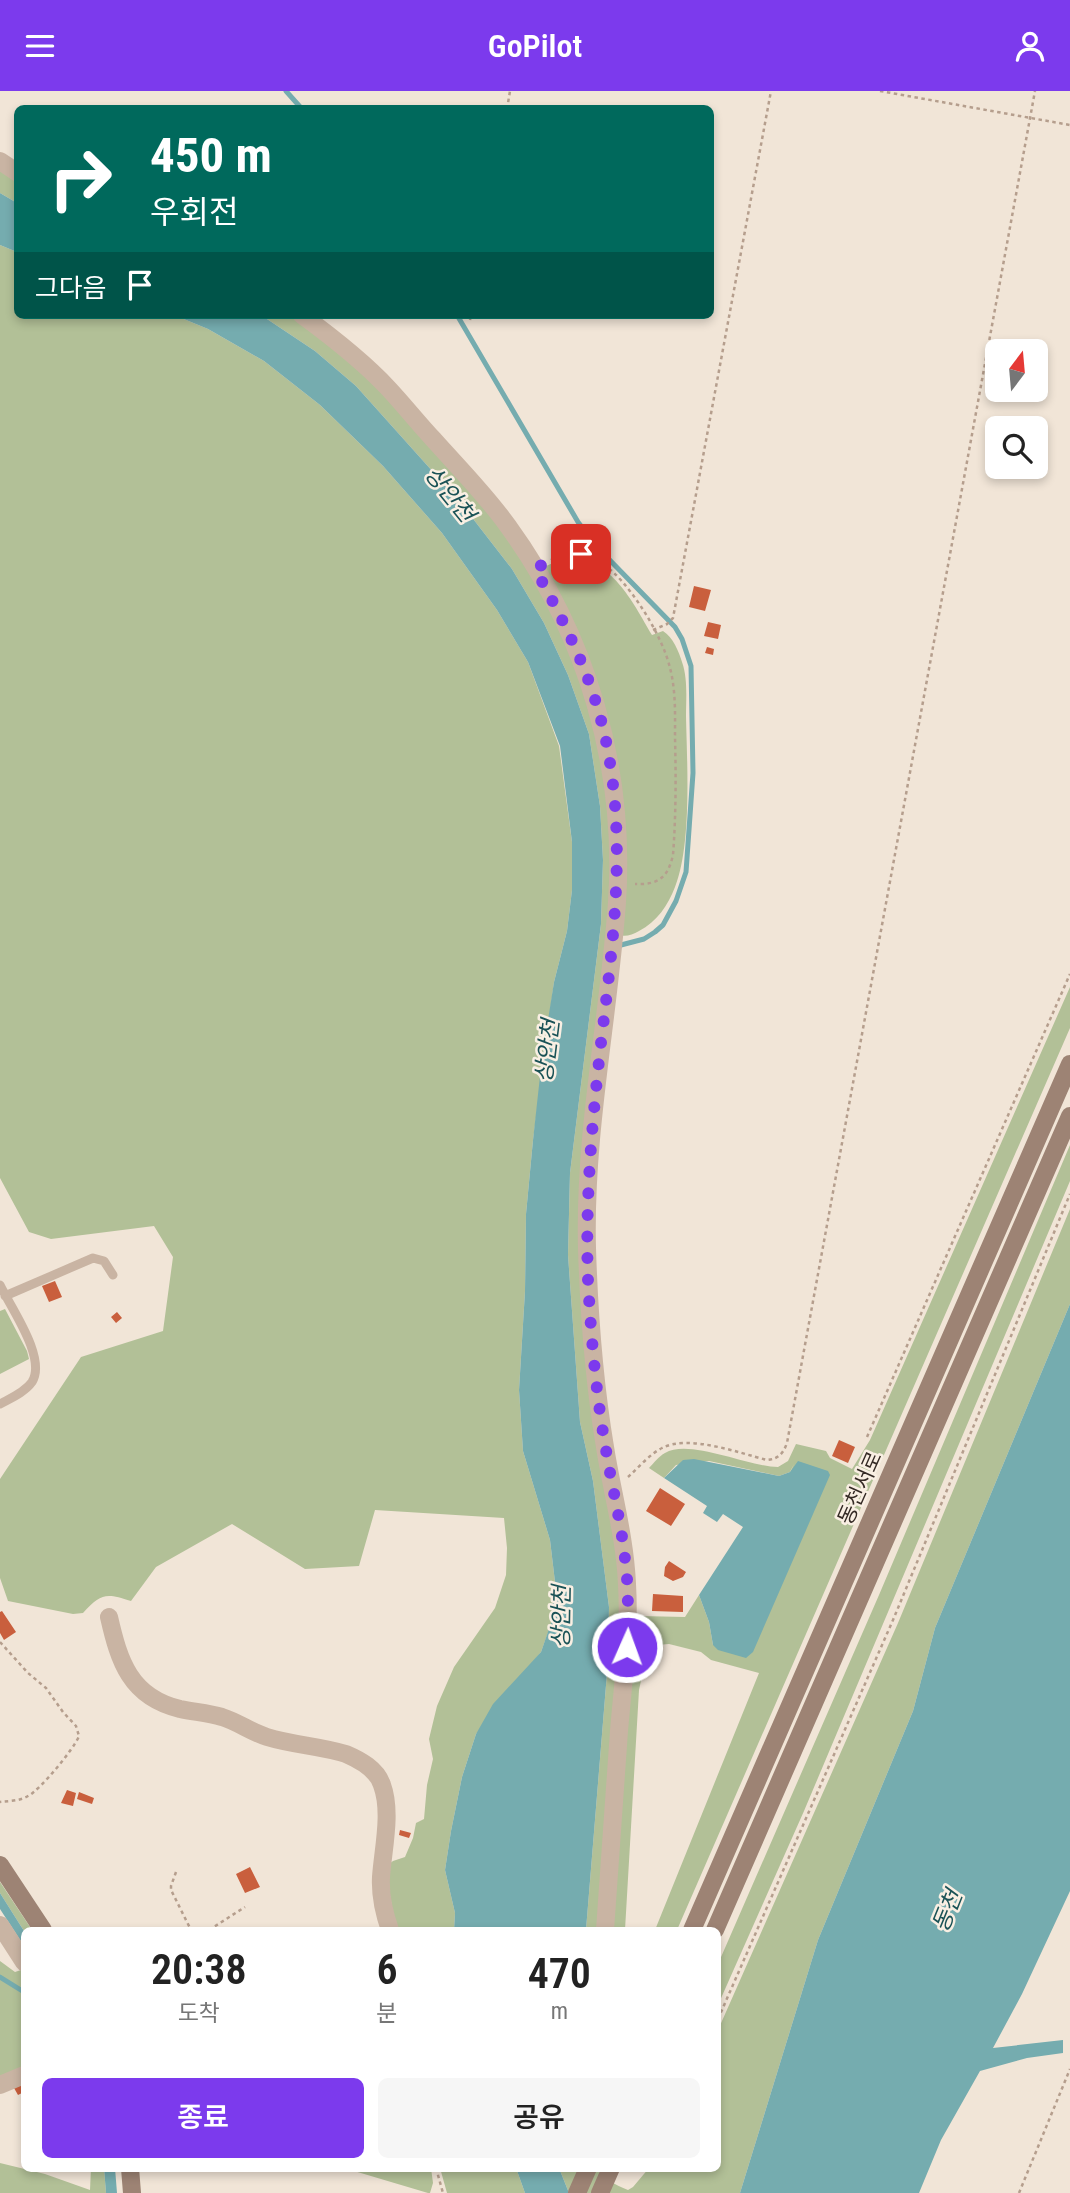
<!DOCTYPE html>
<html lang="ko">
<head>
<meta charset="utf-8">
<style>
	body { margin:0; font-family:"Roboto Condensed","Noto Sans KR",sans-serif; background:#f6f6f6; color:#222; height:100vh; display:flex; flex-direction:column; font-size:26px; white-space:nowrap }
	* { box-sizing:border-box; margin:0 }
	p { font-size:23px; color:#767676 }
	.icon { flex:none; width:38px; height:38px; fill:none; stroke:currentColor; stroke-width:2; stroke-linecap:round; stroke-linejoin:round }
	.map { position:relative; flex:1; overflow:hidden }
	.details { position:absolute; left:21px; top:1836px; width:700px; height:245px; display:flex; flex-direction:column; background:#fff; border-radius:10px; box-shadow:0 4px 10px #0003 }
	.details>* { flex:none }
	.hud { position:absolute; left:14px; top:14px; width:700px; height:214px; border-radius:10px; box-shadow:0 4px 10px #0003; background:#00695c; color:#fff; overflow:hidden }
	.needle { width:46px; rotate:16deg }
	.buttons { position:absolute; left:985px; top:248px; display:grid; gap:14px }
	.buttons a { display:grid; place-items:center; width:63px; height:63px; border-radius:10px; background:#fff; box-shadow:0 4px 10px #0003; font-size:35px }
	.pin { position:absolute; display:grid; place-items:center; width:60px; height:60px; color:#fff; margin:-30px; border-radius:14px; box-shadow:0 4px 10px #0006 }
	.me { position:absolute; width:77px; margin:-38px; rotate:2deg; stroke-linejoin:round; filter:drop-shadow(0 0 5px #0008) }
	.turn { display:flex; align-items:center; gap:24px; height:147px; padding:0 21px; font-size:32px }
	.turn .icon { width:91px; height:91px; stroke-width:2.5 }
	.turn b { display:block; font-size:49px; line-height:60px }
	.then { display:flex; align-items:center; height:66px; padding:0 21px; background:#0003; gap:14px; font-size:26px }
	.eta { display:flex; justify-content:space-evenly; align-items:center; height:119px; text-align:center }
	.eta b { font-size:42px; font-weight:600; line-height:49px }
	.cta { display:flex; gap:14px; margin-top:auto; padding:14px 21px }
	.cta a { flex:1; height:80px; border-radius:10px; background:#7c3aed; color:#fff; font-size:28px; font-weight:600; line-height:80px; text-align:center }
	.cta a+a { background:#f6f6f6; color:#222 }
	header { display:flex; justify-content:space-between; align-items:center; height:91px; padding:0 21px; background:#7c3aed; color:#fff; font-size:32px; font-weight:600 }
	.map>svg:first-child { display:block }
	.green { fill:#b2c097 }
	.water { fill:#75acaf }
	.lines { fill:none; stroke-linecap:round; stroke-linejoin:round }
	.stream { stroke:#75acaf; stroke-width:5 }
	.building { fill:#c95f3d }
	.path { stroke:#b59e8d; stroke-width:2.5; stroke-dasharray:3.5 3.5; stroke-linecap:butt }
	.lane { stroke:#c9b4a3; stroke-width:9 }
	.street { stroke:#c9b4a3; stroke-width:18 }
	.secondary { stroke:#9d8374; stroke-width:18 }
	.route { stroke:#7c3aed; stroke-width:12; stroke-dasharray:0 21.6 }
	.labels { text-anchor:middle; stroke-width:5; stroke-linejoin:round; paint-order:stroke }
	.street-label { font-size:21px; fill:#342a25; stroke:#f9efe3 }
	.water-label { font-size:23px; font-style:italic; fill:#1a5256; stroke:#f9efe3 }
</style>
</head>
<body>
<header><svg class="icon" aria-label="menu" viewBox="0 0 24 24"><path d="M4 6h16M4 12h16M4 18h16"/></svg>GoPilot<svg class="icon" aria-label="person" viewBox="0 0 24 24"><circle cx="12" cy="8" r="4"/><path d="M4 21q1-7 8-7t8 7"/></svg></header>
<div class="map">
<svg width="1070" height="2102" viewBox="0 0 1070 2102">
	<rect width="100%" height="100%" fill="#f1e5d7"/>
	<path class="green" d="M0,76l17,12v24l-17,-10z
		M0,154l17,7 1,63h156l34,14 56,32 56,44 63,61 59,67 55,77 31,52 31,84 13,96v48l-5,41 -13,51 -21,158 -7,74 -1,77 -6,99 4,61 27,89 5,42 -4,42 -10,28 -65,82 -14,43 -11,54 -6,39 10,43 -1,17h-58l-9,-52 2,-14 4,-3 12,-4 8,-19 3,-15 8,-4 3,-34 6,-26 -4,-20 8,-33 17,-39 41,-59 11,-33 1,-27 -3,-30 -129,-8 -16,56 -54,3 -73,-45 -76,43 -25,34c-25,-8 -30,-8 -48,12l-10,1 -65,-13 -8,-23v-99l81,-122 82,-26 10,-74 -19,-31 -103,13 -22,-7 -29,-54z
		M261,224h33l62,48 147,166 63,106 35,106 14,128 -31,305 38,420 -20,336h-16l22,-269 1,-54 -16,-126 -13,-59 -12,-167 2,-82 31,-249 2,-64 -3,-54 -11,-72 -21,-59 -24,-52 -32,-54 -52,-67 -104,-116 -41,-35z
		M566,466c46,1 66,44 86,78l11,-4c10,6 16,21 19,31 6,17 4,37 4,54 1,47 6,128 -11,171 -7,18 -18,35 -36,44 -7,4 -13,6 -21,4l-2,-159 -72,-209z
		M1070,896v41l-393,902h-22l104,-257 -48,-13 -10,-8 -32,-8 -12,1 -13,22 -5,23 -14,240h-15l23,-295 7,-19 45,1 14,-22 10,27 4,23 81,-181 -4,8 -11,4 -70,-15 -33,4 -12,13 -15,-10c5,-5 10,-12 16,-15 24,-15 84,14 113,14l10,-6 8,-17 30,7 4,7 22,11 18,-29z
		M1070,1054v36l-266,630 -86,194v-41l161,-369z
		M1070,1118v95l-135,324 -22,83 -95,229 -78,253h-171l-10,-25h36c10,11 20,17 33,22l5,-3 16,-19h69v-138l180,-407z
		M5,1218l22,42 2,8 -29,15v-63z
		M0,1791l32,48 -8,1 -24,-38z
		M0,1870l15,11 9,-3v99l-24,9z
		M0,2072l45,11 45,16 1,-22h13l2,25h-106z
		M344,2077h87l2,15 -3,10h-2z
		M440,2077h76l9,25h-78z"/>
	<path class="water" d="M0,102l17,10v49l-17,-7z
		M174,224h87l54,36 41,35 104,116 52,67 32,54 24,52 21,59 11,72 3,54 -2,64 -31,249 -2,82 12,167 13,59 16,126 -1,54 -22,269h-132l1,-17 -10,-43 6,-39 11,-54 14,-43 17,-30 48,-52 10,-29 4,-41 -5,-42 -27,-89 -4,-61 6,-99 1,-77 7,-74 9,-82 12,-76 13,-51 5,-41v-48l-12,-96 -32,-84 -31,-52 -55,-77 -59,-67 -63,-61 -56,-44 -56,-32z
		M1070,1213v587l-48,103 -29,54 70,-8v13l-36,5 -47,13 -39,69 -22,53h-179l78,-253 95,-229 22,-83z
		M694,1368l85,17 11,-4 8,-11 30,10 2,4 -77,177 -7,6 -28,-8 -5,-5 -4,-23 -10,-27 44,-68 -20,-13 -6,8 -14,-9 4,-7 -43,-28 19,-18z
		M0,1802l24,38v15l-24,-37z
		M104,2077h11l2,25h-11z
		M516,2077h43l10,25h-44z"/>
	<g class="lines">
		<path class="stream" d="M286,0l16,18
			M457,224l121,207 18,24 79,81 7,12 9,27 2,107 -7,99 -10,29 -13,24 -8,7 -11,7 -23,6
			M0,1886l24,15"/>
	</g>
	<path class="building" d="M694,495l17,4 -6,21 -16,-4z
		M708,531l13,3 -3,14 -14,-3z
		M707,556l7,2 -1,6 -8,-2z
		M55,1190l7,16 -13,5 -7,-16z
		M117,1221l5,6 -6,5 -5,-6z
		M839,1349l16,7 -7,16 -16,-7z
		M660,1397l25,16 -14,22 -25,-15z
		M669,1470l17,11 -3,5 -10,4 -9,-5 1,-9z
		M653,1503l30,2v16l-31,-1z
		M2,1520l14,21 -12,8 -4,-7v-21z
		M67,1699l9,3 -3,13 -12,-3z
		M79,1701l15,6 -2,6 -15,-5z
		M400,1739l11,3 -2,5 -10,-3z
		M250,1776l10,20 -15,6 -9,-19z
		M24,1993v8l-6,3 -4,-7z"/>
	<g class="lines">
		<path class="path" d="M880,0l190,34
			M507,18l3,-18
			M470,229l1,-5
			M551,469c23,-13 45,-4 63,13 22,21 49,65 56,95 6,23 5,47 5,69 1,39 1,79 -2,118 -5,22 -14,30 -38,29
			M653,539l14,-6 6,-6 98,-527
			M867,1346l203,-463
			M628,1386c11,-10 22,-23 34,-29 27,-14 77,5 105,12 11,-1 16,-6 20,-17l248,-1352
			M0,1551l28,31 18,15 17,24 13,14 3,10c-5,13 -39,54 -51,60 -8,5 -19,5 -28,6
			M176,1781l-5,14v4l20,40
			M209,1839l36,-23
			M718,1928l175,-399 177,-426
			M436,2077l7,25
			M1019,2102l51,-124"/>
		<path class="lane" d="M0,1194c11,23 47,73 32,97 -7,10 -21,16 -32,22
			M5,1205l88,-38 11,3 9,14"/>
		<path class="street" d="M0,70l18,12
			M302,224c30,22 60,45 86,73 16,17 30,35 46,52 25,28 52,55 74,86 79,109 118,241 109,376 -8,115 -33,229 -30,346 2,66 7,133 18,199 7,45 20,90 22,137 3,49 -4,98 -8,147 -5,66 -9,133 -14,199
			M109,1526c10,44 21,80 71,92 14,3 28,4 42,8 16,5 29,15 45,20 26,8 53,9 79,17 14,6 31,15 36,31 10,27 1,64 -1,92 -1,18 3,36 9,53
			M0,1834l24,37
			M0,1994l24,-10"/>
		<path class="secondary" d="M0,1774l43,65
			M692,1839l378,-866
			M715,1839l355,-814
			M130,2077l2,25
			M577,2102l11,-25
			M600,2102l11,-25"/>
	</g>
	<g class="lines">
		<path class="route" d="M581,463h-20l-26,15c31,55 58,110 71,172 21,101 7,202 -5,302 -9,79 -16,158 -13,237 3,57 8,114 18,170 6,37 15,72 19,109 4,29 3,59 2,88"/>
	</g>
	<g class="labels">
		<g class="street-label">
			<text transform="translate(860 1397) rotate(-66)" y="7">동천서로</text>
		</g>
		<g class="water-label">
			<text transform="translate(450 403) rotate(51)" y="8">상안천</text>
			<text transform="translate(547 960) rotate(-83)" y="8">상안천</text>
			<text transform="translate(561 1526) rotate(-89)" y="8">상안천</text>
			<text transform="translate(947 1820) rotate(-68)" y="8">동천</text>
		</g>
	</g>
</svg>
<div class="buttons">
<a><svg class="needle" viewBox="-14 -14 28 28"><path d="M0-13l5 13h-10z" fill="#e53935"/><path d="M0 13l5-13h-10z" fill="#767676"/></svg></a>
<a><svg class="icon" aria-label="search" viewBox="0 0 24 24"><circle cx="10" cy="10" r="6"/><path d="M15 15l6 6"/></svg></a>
</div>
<div class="pin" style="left:581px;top:463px;background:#d93025"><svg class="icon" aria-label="arrive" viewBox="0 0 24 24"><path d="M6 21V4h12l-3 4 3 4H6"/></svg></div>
<svg class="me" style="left:627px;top:1556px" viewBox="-20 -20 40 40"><circle r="17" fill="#7c3aed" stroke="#fff" stroke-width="3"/><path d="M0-11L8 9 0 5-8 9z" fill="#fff"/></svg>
<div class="hud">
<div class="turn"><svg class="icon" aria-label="right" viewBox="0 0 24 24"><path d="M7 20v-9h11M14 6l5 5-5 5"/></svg><div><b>450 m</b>우회전</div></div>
<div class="then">그다음<svg class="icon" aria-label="arrive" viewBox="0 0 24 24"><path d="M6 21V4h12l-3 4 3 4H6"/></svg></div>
</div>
<section class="details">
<div class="eta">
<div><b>20:38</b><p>도착</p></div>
<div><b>6</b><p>분</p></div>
<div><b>470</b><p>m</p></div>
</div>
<div class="cta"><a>종료</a><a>공유</a></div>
</section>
</div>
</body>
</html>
